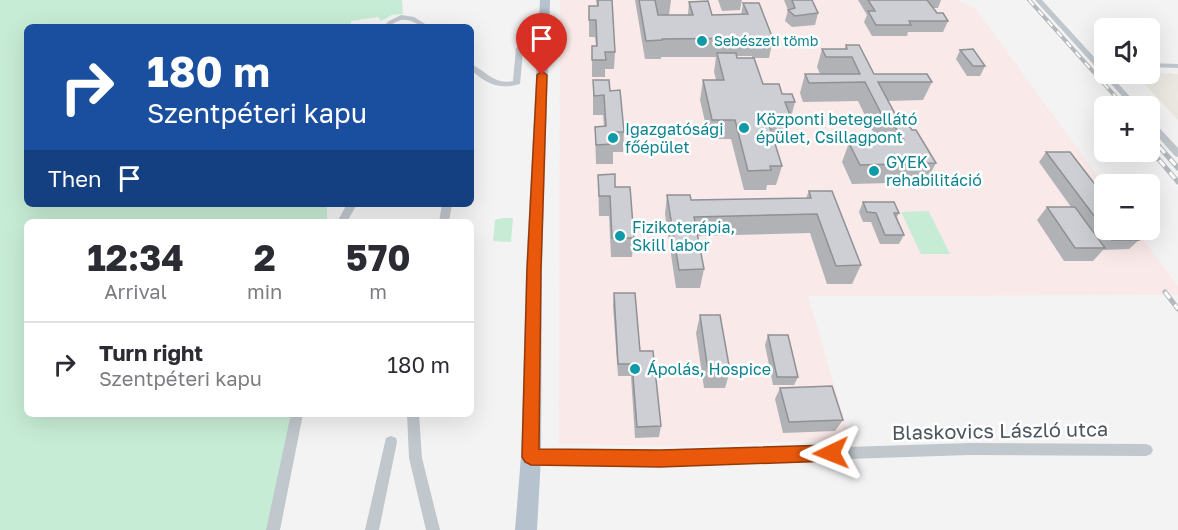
<!DOCTYPE html>
<html lang="en">
<head>
<meta charset="utf-8">
<style>
	body { margin:0; font-family:"Golos Text",sans-serif; background:#f2f2f3; color:#2b2b33; height:100vh; display:flex; flex-direction:column; font-size:22px; white-space:nowrap }
	* { box-sizing:border-box; margin:0 }
	p { font-size:20px; color:#7c7c81 }
	.icon { flex:none; width:33px; height:33px; fill:none; stroke:currentColor; stroke-width:2; stroke-linecap:round; stroke-linejoin:round }
	.map { position:relative; flex:1; overflow:hidden }
	.sheet { position:absolute; left:24px; top:219px; width:450px; height:198px; display:flex; flex-direction:column; background:#fff; border-radius:9px; box-shadow:0 6px 24px #0002 }
	.sheet>* { flex:none }
	.banner { position:absolute; left:24px; top:24px; width:450px; height:183px; border-radius:9px; box-shadow:0 6px 24px #0002; background:#1a4fa0; color:#fff; overflow:hidden }
	.controls { position:absolute; left:1094px; top:18px; display:grid; gap:12px }
	.controls a { display:grid; place-items:center; width:66px; height:66px; border-radius:9px; background:#fff; box-shadow:0 6px 24px #0002; font-size:30px }
	.pin { position:absolute; display:grid; place-items:center; width:51px; height:51px; color:#fff; margin:-62px -26px; border-radius:50% 50% 50% 0; rotate:-45deg; box-shadow:0 0 6px #0007 }
	.pin .icon { rotate:45deg }
	.me { position:absolute; width:66px; margin:-33px; rotate:268deg; stroke-linejoin:round; filter:drop-shadow(0 0 4px #0008) }
	.turn { display:flex; align-items:center; gap:21px; height:126px; padding:0 24px; font-size:27px }
	.turn .icon { width:78px; height:78px; stroke-width:2.5 }
	.turn b { display:block; font-size:42px; line-height:51px }
	.then { display:flex; align-items:center; height:57px; padding:0 24px; background:#0003; gap:12px; font-size:22px }
	.eta { display:flex; justify-content:space-evenly; align-items:center; height:102px; text-align:center }
	.eta b { font-size:36px; font-weight:700; line-height:42px }
	ul { padding:0; list-style:none }
	li { display:flex; align-items:center; gap:18px; height:84px; padding:0 24px; border-top:2px solid #e1e1e2 }
	li div { flex:1 }
	li b { display:block; font-size:22px }
	li em { font-style:normal }
	.map>svg:first-child { display:block }
	.commercial { fill:#eae8e1 }
	.medical { fill:#f9e9e8 }
	.green { fill:#c7ecd5 }
	.lines { fill:none; stroke-linecap:round; stroke-linejoin:round }
	.street { fill:#c0c7cd; fill-rule:evenodd }
	.primary { fill:#b6c2cd; fill-rule:evenodd }
	.rail-far1-casing { stroke:#b5b8bc; stroke-width:4 }
	.rail-casing { stroke:#b5b8bc; stroke-width:5 }
	.rail-far1 { stroke:#fff; stroke-width:2; stroke-dasharray:7; stroke-linecap:butt }
	.rail { stroke:#fff; stroke-width:3; stroke-dasharray:8; stroke-linecap:butt }
	.wall { fill:#b0b2b6; fill-rule:evenodd }
	.building { fill:#cdcfd4; stroke:#909194; stroke-width:1.5 }
	.route { fill:#ea580c; stroke:#983908; stroke-width:1.5 }
	.culture-dot { fill:#0f9aa8; stroke:#fff; stroke-width:2 }
	.labels { text-anchor:middle; stroke-width:5; stroke-linejoin:round; paint-order:stroke }
	.far-culture-label { font-size:14px; fill:#0d838f; stroke:#fff; text-anchor:start }
	.culture-label { font-size:16px; fill:#0d838f; stroke:#fff; text-anchor:start }
	.near-street-label { font-size:20px; fill:#4c565e; stroke:#fff }
</style>
</head>
<body>
<div class="map">
<svg width="1178" height="530" viewBox="0 0 1178 530">
	<rect width="100%" height="100%" fill="#f4f3f3"/>
	<path class="commercial" d="M1149,72l29,2v46l-43,-46z"/>
	<path class="medical" d="M560,0h397l18,8 129,177v45h32l42,56v9l-370,1 42,143 -165,7 -126,-2z"/>
	<path class="green" d="M0,0h402l1,14 -11,1 -11,6 -3,-4 -27,4v6h-324v177h300v18h-300v192h271l-20,116h-278z
		M929,211v1l21,42h-29l-20,-42z
		M502,218h11l-2,24 -18,-1 2,-21z"/>
	<g class="lines">
		<path class="street" d="M1035,0h7l62,68v6h5l30,32h-8z
			M401,15l13,2 16,10c-10,0 -15,-6 -24,-7 -9,-2 -14,7 -23,7l6,-6z
			M543,38h3v4l-15,4 -8,5 -3,33c-21,6 -33,0 -49,-14v-6c15,7 23,21 42,17l3,-33 9,-6z
			M1149,63l29,1v4l-29,-1z
			M1149,119l3,1 26,28v9l-3,-1 -26,-29z
			M347,204h10l-10,18h-10z
			M442,204h10l-3,18h-10z
			M291,414h12l-23,116h-14z
			M407,414h12l3,44 18,72h-14l-17,-72z
			M391,436l5,2 1,4 -18,88h-14l20,-88 1,-4z
			M970,443l176,1 5,2 2,4 -2,4 -5,2 -176,-1 -310,10 -129,-2 -5,-2 -2,-4 2,-4 5,-2 129,2z"/>
		<path class="primary" d="M540,0h10l-8,269 -1,188 -4,73h-22l6,-73 5,-188z"/>
		<defs>
			<path id="rail-far1" d="M1029,0l95,106
				M1149,135l2,2"/>
			<path id="rail" d="M1149,135l29,33
				M1149,148l29,34
				M1165,292l13,17"/>
		</defs>
		<use href="#rail-far1" class="rail-far1-casing"/>
		<use href="#rail" class="rail-casing"/>
		<use href="#rail-far1" class="rail-far1"/>
		<use href="#rail" class="rail"/>
	</g>
	<path class="wall" d="M596,0h16l3,52 -1,17h-9v8h-13v-31h4l-1,-9h-6v-31h8z
		M635,0h36l-2,15h19l1,-13 23,13h29l2,-12 30,36 -4,19h-15l9,26 19,10 13,8 -5,19h-2l-3,13h-13l10,32 -6,19h-9l-1,5h-22l-13,-51h-22l-9,-39 3,-20h13l-2,-8 2,-15h-55v2h-16zM737,56h15v2h-15z
		M718,0h24l-2,10 -18,1z
		M784,0h28l6,13 -3,12 -23,2 -7,-6 3,-11z
		M858,0h83l-3,8h-5l4,5 11,8 -5,11h-35l-1,4h-35l-8,-14 3,-7z
		M846,45l28,29 58,8 -9,18 -35,1 12,22 36,40 -10,19 -74,2 -10,-22 7,-19 35,-2 -4,-6 -5,1 -17,-35 -55,1 -3,-9 5,-19h15l-3,-7 5,-18h23z
		M960,50l25,16 -5,10h-13l-11,-17z
		M593,80l17,11 14,41 -1,20h-10v12h-17l-1,-37 9,-1 -1,-11h-10z
		M1046,152l93,88 -10,9 -26,1 -10,11h-29l-27,-41 10,-13h24l-32,-45z
		M598,175l17,12 19,51 -2,19h-21l-2,-41h-10z
		M809,191l52,74 -9,19h-25l-17,-51 -113,3 7,33 -4,19h-24l-11,-74 2,-19 24,5 115,-2z
		M863,202l36,11 -2,4 7,18 -5,9h-19l-9,-22h-8l-4,-10z
		M614,293l26,58 21,75 -2,11 -24,1 -4,-62h-13l-5,-70z
		M700,315l30,56 -5,17h-21l-8,-55z
		M768,335l30,42 -4,8h-21l-8,-40z
		M780,388l63,32 -8,11 -52,2 -8,-34z"/>
	<path class="building" d="M598,0h14l3,52h-10l1,8h-14v-14h5l-1,-26h-7v-14h9z
		M639,0h16l3,15h35l-4,-13 19,-1 4,14 36,-1 -5,-11h16l14,36h-17v-1l-94,1v1l-16,1z
		M792,0h20l6,13 -23,3 -7,-6 7,-2z
		M868,0h59l10,13h6l5,8h-39l2,4h-35l-8,-14h7z
		M846,45h13l15,29h53l5,8h-54l22,41h7l5,7h4l20,33 -76,2 -11,-22 55,-3 -16,-23h-5l-18,-35 -56,1 -4,-9h55l-8,-17h-26l-4,-8h25z
		M973,49l12,17h-12l-13,-16z
		M717,53h19l1,5h17l9,26h16l3,10h10l3,8h-10l5,13h-24l16,51h-12l1,4 -23,1 -13,-51h-23l-9,-40h21z
		M593,80h16l1,11 10,-1 4,42h-12l1,12 -17,1 -1,-18 11,-1 -2,-31 -10,1z
		M1046,152h24l34,44v33z
		M615,174v13h15l4,51h-22l-2,-42h-11l-1,-21z
		M809,191h23l29,74 -25,1 -19,-52 -123,3 10,52 -25,1 -12,-75h23l1,5 120,-2z
		M863,202h31l5,11h-5l10,22h-19l-9,-22 -9,-1z
		M1047,207h28l30,41h-30z
		M1104,230h27l8,10h-27z
		M614,293h21l5,58h13l8,75 -24,1 -5,-63h-14z
		M700,315h20l10,56h-22z
		M768,335h20l10,42h-21z
		M832,386l11,34 -54,2 -9,-34z"/>
	<path class="route" d="M542,71l5,4 -6,194 -2,180 121,1 171,-5 6,3 2,5 -2,6 -6,2 -171,6 -129,-2 -6,-3 -3,-5 5,-188 10,-194z"/>
	<g class="culture-dot">
		<circle cx="702" cy="41" r="6"/>
		<circle cx="744" cy="128" r="6"/>
		<circle cx="613" cy="138" r="6"/>
		<circle cx="874" cy="171" r="6"/>
		<circle cx="620" cy="236" r="6"/>
		<circle cx="635" cy="369" r="6"/>
	</g>
	<g class="labels">
		<g class="far-culture-label">
			<text x="714" y="46">Sebészeti tömb</text>
		</g>
		<g class="culture-label">
			<text x="756" y="125">Központi betegellátó<tspan x="756" dy="18">épület, Csillagpont</tspan></text>
			<text x="625" y="135">Igazgatósági<tspan x="625" dy="18">főépület</tspan></text>
			<text x="886" y="168">GYEK<tspan x="886" dy="18">rehabilitáció</tspan></text>
			<text x="632" y="233">Fizikoterápia,<tspan x="632" dy="18">Skill labor</tspan></text>
			<text x="647" y="375">Ápolás, Hospice</text>
		</g>
		<g class="near-street-label">
			<text transform="translate(1000 431) rotate(-1)" y="7">Blaskovics László utca</text>
		</g>
	</g>
</svg>
<div class="controls">
<a><svg class="icon" aria-label="sound" viewBox="0 0 24 24"><path d="M4 9h4l5-4v14l-5-4H4zM17 9q2 3 0 6"/></svg></a>
<a>+</a>
<a>−</a>
</div>
<div class="pin" style="left:542px;top:75px;background:#d93025"><svg class="icon" aria-label="arrive" viewBox="0 0 24 24"><path d="M6 21V4h12l-3 4 3 4H6"/></svg></div>
<svg class="me" style="left:831px;top:453px" viewBox="-20 -20 40 40"><path d="M0-17L14 15 0 8-14 15z" fill="#ea580c" stroke="#fff" stroke-width="4"/></svg>
<div class="banner">
<div class="turn"><svg class="icon" aria-label="right" viewBox="0 0 24 24"><path d="M7 20v-9h11M14 6l5 5-5 5"/></svg><div><b>180 m</b>Szentpéteri kapu</div></div>
<div class="then">Then<svg class="icon" aria-label="arrive" viewBox="0 0 24 24"><path d="M6 21V4h12l-3 4 3 4H6"/></svg></div>
</div>
<section class="sheet">
<div class="eta">
<div><b>12:34</b><p>Arrival</p></div>
<div><b>2</b><p>min</p></div>
<div><b>570</b><p>m</p></div>
</div>
<ul>
<li><svg class="icon" aria-label="right" viewBox="0 0 24 24"><path d="M7 20v-9h11M14 6l5 5-5 5"/></svg><div><b>Turn right</b><p>Szentpéteri kapu</p></div><em>180 m</em></li>
</ul>
</section>
</div>
</body>
</html>
